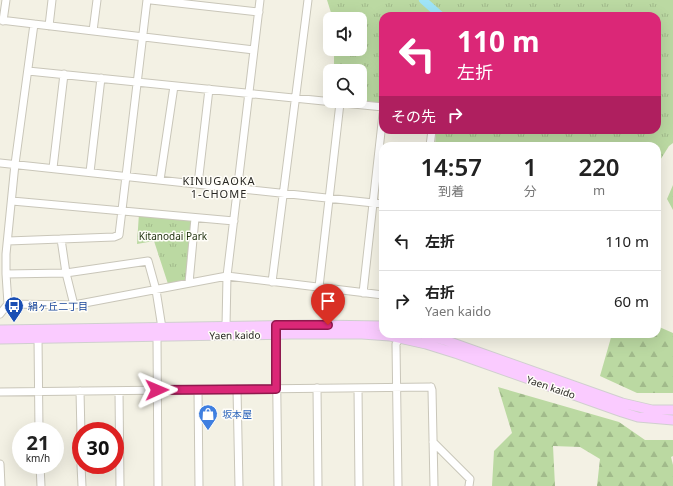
<!DOCTYPE html>
<html lang="ja">
<head>
<meta charset="utf-8">
<style>
	body { margin:0; font-family:"Noto Sans","Noto Sans JP",sans-serif; background:#f2f2f2; color:#222; height:100vh; display:flex; flex-direction:column; font-size:15px; white-space:nowrap }
	* { box-sizing:border-box; margin:0 }
	p { font-size:13px; color:#767676 }
	.icon { flex:none; width:22px; height:22px; fill:none; stroke:currentColor; stroke-width:2; stroke-linecap:round; stroke-linejoin:round }
	.map { position:relative; flex:1; overflow:hidden }
	.drawer { position:absolute; left:379px; top:142px; width:282px; height:196px; display:flex; flex-direction:column; background:#fff; border-radius:12px; box-shadow:0 4px 16px #0002 }
	.drawer>* { flex:none }
	.banner { position:absolute; left:379px; top:12px; width:282px; height:122px; border-radius:12px; box-shadow:0 4px 16px #0002; background:#db2777; color:#fff; overflow:hidden }
	.tools { position:absolute; left:323px; top:12px; display:grid; gap:8px }
	.tools a { display:grid; place-items:center; width:44px; height:44px; border-radius:8px; background:#fff; box-shadow:0 4px 16px #0002; font-size:20px }
	.speed { position:absolute; left:12px; top:422px; display:flex; gap:8px; font-size:20px; font-weight:700; text-align:center }
	.speed>* { display:grid; place-content:center; width:52px; height:52px; border-radius:50%; background:#fff; box-shadow:0 4px 16px #0002; line-height:1 }
	.speed small { font-size:10px; font-weight:400 }
	.speed .limit { border:6px solid #d22; background:#fff; color:#111 }
	.pin { position:absolute; display:grid; place-items:center; width:34px; height:34px; color:#fff; margin:-41px -17px; border-radius:50% 50% 50% 0; rotate:-45deg; box-shadow:0 0 4px #0007 }
	.pin .icon { rotate:45deg }
	.me { position:absolute; width:44px; margin:-22px; rotate:89deg; stroke-linejoin:round; filter:drop-shadow(0 0 3px #0008) }
	.turn { display:flex; align-items:center; gap:14px; height:84px; padding:0 12px; font-size:18px }
	.turn .icon { width:52px; height:52px; stroke-width:2.5 }
	.turn b { display:block; font-size:28px; line-height:34px }
	.then { display:flex; align-items:center; height:38px; padding:0 12px; background:#0003; gap:8px; font-size:15px }
	.eta { display:flex; justify-content:space-evenly; align-items:center; height:68px; text-align:center }
	.eta b { font-size:24px; font-weight:600; line-height:28px }
	ul { padding:0; list-style:none }
	li { display:flex; align-items:center; gap:12px; height:60px; padding:0 12px; border-top:1px solid #e0e0e0 }
	li div { flex:1 }
	li b { display:block; font-size:15px }
	li em { font-style:normal }
	.map>svg:first-child { display:block }
	.forest { fill:url(#forest-firs) }
	.park { fill:url(#park-tufts) }
	.lines { fill:none; stroke-linecap:round; stroke-linejoin:round }
	.canal { stroke:#9fe4f7; stroke-width:8 }
	.minor-casing { stroke:#c9c6b9; stroke-width:9 }
	.major-casing { stroke:#d0cfcf; stroke-width:11 }
	.minor { stroke:#fff; stroke-width:7 }
	.major { stroke:#facbff; stroke-width:9 }
	.route-casing { stroke:#8e194d; stroke-width:10 }
	.route { stroke:#db2777; stroke-width:7 }
	.labels { text-anchor:middle; stroke-width:3; stroke-linejoin:round; paint-order:stroke }
	.park-label { font-size:10px; fill:#1d2f0c; stroke:#fffef9 }
	.transit-label { font-size:10px; fill:#164399; stroke:#fffef9; text-anchor:start }
	.street-label { font-size:10px; fill:#282723; stroke:#fffef9 }
	.shop-label { font-size:10px; fill:#366cbe; stroke:#fffef9; text-anchor:start }
	.neighbourhood-label { font-size:11px; letter-spacing:1px; fill:#282723; stroke:#fffef9 }
</style>
</head>
<body>
<div class="map">
<svg width="673" height="486" viewBox="0 0 673 486">
	<defs>
		<pattern id="forest-firs" width="22" height="20" patternUnits="userSpaceOnUse"><rect width="22" height="20" fill="#bbd9a2"/><path d="M5 1l3.5 6h-7zM16 11l3.5 6h-7z" fill="#a1ba8b"/></pattern>
		<pattern id="park-tufts" width="24" height="20" patternUnits="userSpaceOnUse"><rect width="24" height="20" fill="#bbd9a2"/><path d="M3 7l-1-3M5 7V3M7 7l1-3M15 17l-1-3M17 17v-4M19 17l1-3" fill="none" stroke="#a1ba8b"/></pattern>
	</defs>
	<rect width="100%" height="100%" fill="#f3f1e4"/>
	<path class="forest" d="M673,185v25l-6,-11z
		M657,326l16,7v60h-36l-37,-17 12,-42h45z
		M498,387l121,35 26,18h28v16l-2,1 2,8v21h-76l3,-27 -20,-12 -27,-1 2,40h-63l2,-35 18,-18z"/>
	<path class="park" d="M327,0h346v143l-4,3 -12,19v-19h-222l1,-16h221v-114h-274v87l-19,-2 2,-14 -6,-11v-5l-26,-1v-21h26v-30h-27z
		M139,213l56,5 -6,65 -20,4 -15,-46 -17,3z"/>
	<g class="lines">
		<path class="canal" d="M423,0l18,16"/>
		<defs>
			<path id="minor" d="M151,0l108,12
				M0,20l254,30
				M3,21l3,-21
				M49,26l3,-26
				M93,31l4,-31
				M28,71l355,36
				M430,146l2,-16
				M0,163l383,41
				M53,168l11,-94
				M90,172l11,-94
				M160,180l14,-94
				M198,184l11,-95
				M12,201l222,20
				M61,239l5,34 8,32
				M8,241l106,-4 5,-2 28,-235
				M6,274v-20l9,-90 19,-140
				M272,282l36,-282
				M189,283l6,-65
				M319,287l21,-184
				M363,293l20,-179
				M8,304l-2,-30 60,-1 82,-12 8,29 6,38
				M0,314l8,-10 66,1 153,-29 156,19
				M226,326l1,-50 33,-276
				M276,330l2,156
				M157,337l1,149
				M38,338l1,93
				M431,387l1,3 2,96
				M317,388l1,98
				M358,388l1,98
				M237,389l2,97
				M198,390l1,96
				M80,391l1,44
				M119,391l1,95
				M0,392l431,-5
				M433,442l37,37 -1,7
				M0,464l1,22
				M40,465l1,21
				M81,465l1,21
				M398,486l-2,-142 6,-10"/>
			<path id="major" d="M0,330l317,-5 66,1
				M423,334l24,7 175,62 30,7h21
				M0,339l291,-5h71l28,2 36,8 32,10 164,58 16,5 35,3"/>
		</defs>
		<use href="#minor" class="minor-casing"/>
		<use href="#major" class="major-casing"/>
		<use href="#minor" class="minor"/>
		<use href="#major" class="major"/>
	</g>
	<g class="lines">
		<defs>
			<path id="route" d="M157,390l119,-1v-64h52"/>
		</defs>
		<use href="#route" class="route-casing"/>
		<use href="#route" class="route"/>
	</g>
	<defs>
		<symbol id="bus-pin" viewBox="-11 -11 22 30"><path d="M0 17L-7.5 6A9.5 9.5 0 1 1 7.5 6Z" fill="#1a4fb4" stroke="#fffef9"/><path d="M-5-6H5V4H4V6H2V4H-2V6H-4V4H-5ZM-3.5-4V0h7V-4ZM-3.5 1.2v1.5H-2V1.2ZM2 1.2v1.5H3.5V1.2Z" fill="#fff"/></symbol>
		<symbol id="shop-pin" viewBox="-11 -11 22 30"><path d="M0 17L-7.5 6A9.5 9.5 0 1 1 7.5 6Z" fill="#3f7fe0" stroke="#fffef9"/><path d="M-5-2.5h2.3a2.7 3.5 0 0 1 5.4 0H5L5.5 6h-11ZM-1.5-2.5h3a1.5 2.3 0 0 0-3 0Z" fill="#fff"/></symbol>
	</defs>
	<g fill-rule="evenodd">
		<use href="#bus-pin" x="3" y="295" width="22" height="30"/>
		<use href="#shop-pin" x="197" y="403" width="22" height="30"/>
	</g>
	<g class="labels">
		<g class="park-label">
			<text x="173" y="240">Kitanodai Park</text>
		</g>
		<g class="transit-label">
			<text x="28" y="310">絹ヶ丘二丁目</text>
		</g>
		<g class="street-label">
			<text transform="translate(235 335) rotate(-1)" y="4">Yaen kaido</text>
			<text transform="translate(551 387) rotate(19)" y="4">Yaen kaido</text>
		</g>
		<g class="shop-label">
			<text x="222" y="418">坂本屋</text>
		</g>
		<g class="neighbourhood-label">
			<text x="219" y="185">KINUGAOKA<tspan x="219" dy="13">1-CHOME</tspan></text>
		</g>
	</g>
</svg>
<div class="tools">
<a><svg class="icon" aria-label="sound" viewBox="0 0 24 24"><path d="M4 9h4l5-4v14l-5-4H4zM17 9q2 3 0 6"/></svg></a>
<a><svg class="icon" aria-label="search" viewBox="0 0 24 24"><circle cx="10" cy="10" r="6"/><path d="M15 15l6 6"/></svg></a>
</div>
<div class="speed"><div>21<small>km/h</small></div><div class="limit">30</div></div>
<div class="pin" style="left:328px;top:325px;background:#d93025"><svg class="icon" aria-label="arrive" viewBox="0 0 24 24"><path d="M6 21V4h12l-3 4 3 4H6"/></svg></div>
<svg class="me" style="left:157px;top:390px" viewBox="-20 -20 40 40"><path d="M0-17L14 15 0 8-14 15z" fill="#db2777" stroke="#fff" stroke-width="4"/></svg>
<div class="banner">
<div class="turn"><svg class="icon" aria-label="left" viewBox="0 0 24 24"><path d="M17 20v-9H6M10 6l-5 5 5 5"/></svg><div><b>110 m</b>左折</div></div>
<div class="then">その先<svg class="icon" aria-label="right" viewBox="0 0 24 24"><path d="M7 20v-9h11M14 6l5 5-5 5"/></svg></div>
</div>
<section class="drawer">
<div class="eta">
<div><b>14:57</b><p>到着</p></div>
<div><b>1</b><p>分</p></div>
<div><b>220</b><p>m</p></div>
</div>
<ul>
<li><svg class="icon" aria-label="left" viewBox="0 0 24 24"><path d="M17 20v-9H6M10 6l-5 5 5 5"/></svg><div><b>左折</b></div><em>110 m</em></li>
<li><svg class="icon" aria-label="right" viewBox="0 0 24 24"><path d="M7 20v-9h11M14 6l5 5-5 5"/></svg><div><b>右折</b><p>Yaen kaido</p></div><em>60 m</em></li>
</ul>
</section>
</div>
</body>
</html>
